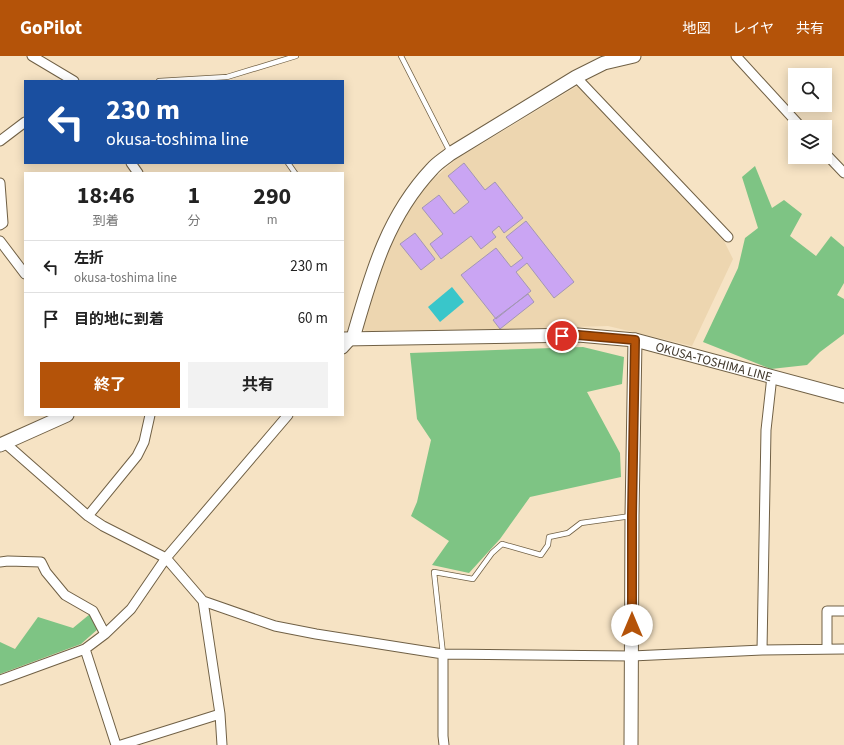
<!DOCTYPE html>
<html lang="ja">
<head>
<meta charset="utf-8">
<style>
	body { margin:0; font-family:"Source Sans 3","Noto Sans JP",sans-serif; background:#f2f2f2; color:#222; height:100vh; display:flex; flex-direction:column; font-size:15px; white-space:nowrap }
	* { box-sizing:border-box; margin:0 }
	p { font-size:13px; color:#767676 }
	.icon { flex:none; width:22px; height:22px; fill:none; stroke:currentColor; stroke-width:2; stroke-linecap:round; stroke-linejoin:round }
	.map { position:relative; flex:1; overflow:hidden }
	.sheet { position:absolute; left:24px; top:116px; width:320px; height:244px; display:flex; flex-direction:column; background:#fff; border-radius:0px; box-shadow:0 2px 10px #0003 }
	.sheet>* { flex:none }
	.top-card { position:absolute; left:24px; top:24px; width:320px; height:84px; border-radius:0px; box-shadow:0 2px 10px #0003; background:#1a4fa0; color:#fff; overflow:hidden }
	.controls { position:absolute; left:788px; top:12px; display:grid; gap:8px }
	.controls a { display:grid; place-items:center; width:44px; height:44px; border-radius:0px; background:#fff; box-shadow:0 2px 10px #0003; font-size:20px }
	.pin { position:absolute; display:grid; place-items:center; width:34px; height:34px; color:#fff; margin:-17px; border:2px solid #fff; border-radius:50%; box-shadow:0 1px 4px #0007 }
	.me { position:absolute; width:44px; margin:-22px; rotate:0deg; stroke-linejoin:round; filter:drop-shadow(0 0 3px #0008) }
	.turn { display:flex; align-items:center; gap:14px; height:84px; padding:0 16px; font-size:18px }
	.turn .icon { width:52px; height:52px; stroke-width:2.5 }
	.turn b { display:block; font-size:28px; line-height:34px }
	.eta { display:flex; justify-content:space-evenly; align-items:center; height:68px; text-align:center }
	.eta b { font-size:24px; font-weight:700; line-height:28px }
	.button { display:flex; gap:8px; margin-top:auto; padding:8px 16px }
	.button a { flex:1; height:46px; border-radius:0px; background:#b45309; color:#fff; font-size:16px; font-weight:700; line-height:46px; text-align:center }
	.button a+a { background:#f2f2f2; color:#222 }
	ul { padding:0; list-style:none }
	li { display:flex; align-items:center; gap:12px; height:52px; padding:0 16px; border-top:1px solid #e0e0e0 }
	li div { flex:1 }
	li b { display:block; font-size:15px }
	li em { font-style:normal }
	header { display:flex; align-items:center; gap:24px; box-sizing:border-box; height:56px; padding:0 20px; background:#b45309; color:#fff }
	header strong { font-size:19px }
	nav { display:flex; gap:22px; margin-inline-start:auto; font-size:14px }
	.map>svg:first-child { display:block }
	.built { fill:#edd6b0 }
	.forest { fill:#7ec484 }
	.water { fill:#39c6ca }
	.building { fill:#caa5f3; stroke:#a396b4 }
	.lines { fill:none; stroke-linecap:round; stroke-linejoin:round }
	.lane-casing { stroke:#706045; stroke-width:6 }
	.street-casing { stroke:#706045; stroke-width:11 }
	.secondary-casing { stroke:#706045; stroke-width:15 }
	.lane { stroke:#fff; stroke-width:4.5 }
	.street { stroke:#fff; stroke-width:9 }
	.secondary { stroke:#fff; stroke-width:13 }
	.route-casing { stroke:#753606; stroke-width:10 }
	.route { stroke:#b45309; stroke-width:7 }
	.labels { text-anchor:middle; stroke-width:3.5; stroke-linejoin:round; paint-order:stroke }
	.street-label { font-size:13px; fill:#40382c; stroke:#f6e3c4 }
</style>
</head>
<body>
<header>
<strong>GoPilot</strong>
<nav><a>地図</a><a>レイヤ</a><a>共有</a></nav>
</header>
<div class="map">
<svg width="844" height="689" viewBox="0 0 844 689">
	<rect width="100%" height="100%" fill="#f6e3c4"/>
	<path class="built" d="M579,29l145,156 9,18 -41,87 -84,-20 -238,7 -8,-4 11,-44 22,-54 31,-45 29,-26z"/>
	<path class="forest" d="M755,110l17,42 12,-8 18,14 -12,22 26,20 15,-20 13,11v36l-7,12 7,4v35l-24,18 -13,13 -36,4 -68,-27 35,-74 7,-30 13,-10 -16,-51z
		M583,291l41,10 -2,27 -35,8 33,61 1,24 -91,20 -30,42 -31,34 -37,-8 17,-24 -38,-25 6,-14 14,-62 -14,-21 -7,-66z
		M90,558l8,15 -17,15 -81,30v-32l15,7 23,-32 35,11z"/>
	<path class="water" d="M452,231l12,15 -24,20 -12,-15z"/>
	<path class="building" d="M464,107l21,27 10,-8 28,36 -19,15 -5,-7 -7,6 4,5 -15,12 -10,-13 -30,23 -11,-15 13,-10 -21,-26 17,-13 15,19 15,-12 -21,-26z
		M526,165l48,61 -20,16 -27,-35 -11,9 15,19 -35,28 -35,-44 35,-27 15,19 12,-9 -17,-21z
		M415,177l20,26 -14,11 -21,-26z
		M528,238l6,8 -34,27 -7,-9z"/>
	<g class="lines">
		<defs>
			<path id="lane" d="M401,0l49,96
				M159,25l68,-4 69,-21
				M288,107l7,10
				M443,598l-9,-82 39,7 19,-26 10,-9 39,11 7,-10 1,-8 19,-4 13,-10 50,-7"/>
			<path id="street" d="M32,0l42,25
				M736,0l65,71
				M576,21l152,160
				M0,85l25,-19
				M825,97l19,20
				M131,107l7,10
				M0,127l3,40 -3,2
				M0,185l25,33
				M343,293l10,-11
				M5,387l83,73 15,10 63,32 37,43 72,25 41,8 127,20 189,2 130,-6 82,-1
				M88,460l49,-60 7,-14 6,-27
				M0,506l8,-1 33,1 5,10 19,23 28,16 12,23
				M203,545l17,113 2,31
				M827,592v-37h17
				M85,593l31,96
				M762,594l4,-220 6,-54
				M443,598v82l1,9
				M0,624l85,-31 20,-15 26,-25 35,-51 122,-143
				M121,689l99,-31"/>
			<g id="secondary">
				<path d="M353,282c18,-62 33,-120 79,-169 5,-6 12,-10 18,-15l126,-77 28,-14 30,-7"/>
				<path id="s1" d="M343,283l235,-4 57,5 209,56"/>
				<path d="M0,389l67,-30"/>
				<path d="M631,689l1,-229 3,-176"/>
			</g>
		</defs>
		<use href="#lane" class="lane-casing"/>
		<use href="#street" class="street-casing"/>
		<use href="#secondary" class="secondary-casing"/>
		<use href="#lane" class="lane"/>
		<use href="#street" class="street"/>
		<use href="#secondary" class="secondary"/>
	</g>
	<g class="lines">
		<defs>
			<path id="route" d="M562,280l16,-1 57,5 -3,176v109"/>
		</defs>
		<use href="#route" class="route-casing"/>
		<use href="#route" class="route"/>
	</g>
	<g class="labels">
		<g class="street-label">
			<text dy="5" stroke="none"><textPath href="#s1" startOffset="374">OKUSA-TOSHIMA LINE</textPath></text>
		</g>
	</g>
</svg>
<div class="controls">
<a><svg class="icon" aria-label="search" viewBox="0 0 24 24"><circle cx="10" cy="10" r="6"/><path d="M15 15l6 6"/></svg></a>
<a><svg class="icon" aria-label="layers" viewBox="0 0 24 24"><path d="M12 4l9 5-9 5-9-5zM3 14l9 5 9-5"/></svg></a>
</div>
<div class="pin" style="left:562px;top:280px;background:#d93025"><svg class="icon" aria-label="arrive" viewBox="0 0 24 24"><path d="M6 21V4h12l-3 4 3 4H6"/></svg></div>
<svg class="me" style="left:632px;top:569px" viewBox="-20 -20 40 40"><circle r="19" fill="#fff"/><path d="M0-13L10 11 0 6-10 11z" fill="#b45309"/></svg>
<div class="top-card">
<div class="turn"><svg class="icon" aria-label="left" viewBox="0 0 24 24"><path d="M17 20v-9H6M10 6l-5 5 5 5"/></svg><div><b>230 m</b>okusa-toshima line</div></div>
</div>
<section class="sheet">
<div class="eta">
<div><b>18:46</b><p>到着</p></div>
<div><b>1</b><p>分</p></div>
<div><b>290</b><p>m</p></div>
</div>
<ul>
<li><svg class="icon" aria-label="left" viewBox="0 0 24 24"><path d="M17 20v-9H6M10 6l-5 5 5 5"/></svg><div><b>左折</b><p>okusa-toshima line</p></div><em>230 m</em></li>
<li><svg class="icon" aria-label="arrive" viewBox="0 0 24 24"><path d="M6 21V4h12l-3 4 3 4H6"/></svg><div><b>目的地に到着</b></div><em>60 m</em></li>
</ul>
<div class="button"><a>終了</a><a>共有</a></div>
</section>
</div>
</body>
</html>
